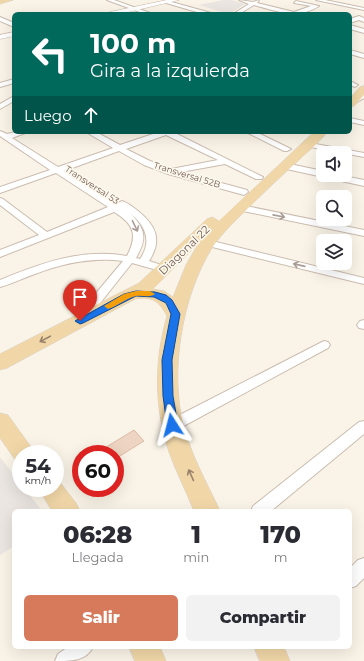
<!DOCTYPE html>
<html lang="es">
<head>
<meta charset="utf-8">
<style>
	body { margin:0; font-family:Montserrat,sans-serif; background:#f2f2f3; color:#2b2b33; height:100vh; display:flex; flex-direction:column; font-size:15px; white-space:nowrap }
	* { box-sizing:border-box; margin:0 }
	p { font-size:13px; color:#7c7c81 }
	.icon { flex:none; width:22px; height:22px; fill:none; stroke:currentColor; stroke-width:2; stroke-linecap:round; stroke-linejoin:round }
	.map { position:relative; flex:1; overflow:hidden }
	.panel { position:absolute; left:12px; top:509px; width:340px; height:140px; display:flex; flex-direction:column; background:#fff; border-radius:6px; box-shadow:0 4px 16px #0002 }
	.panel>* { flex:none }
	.hud { position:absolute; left:12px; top:12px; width:340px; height:122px; border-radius:6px; box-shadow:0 4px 16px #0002; background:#00695c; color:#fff; overflow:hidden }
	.buttons { position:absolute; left:316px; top:146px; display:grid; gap:8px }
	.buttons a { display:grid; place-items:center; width:36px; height:36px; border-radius:6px; background:#fff; box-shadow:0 4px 16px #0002; font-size:20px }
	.speed { position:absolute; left:12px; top:445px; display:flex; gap:8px; font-size:20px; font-weight:700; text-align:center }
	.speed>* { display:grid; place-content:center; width:52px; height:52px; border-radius:50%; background:#fff; box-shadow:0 4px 16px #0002; line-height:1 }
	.speed small { font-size:10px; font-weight:400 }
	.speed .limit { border:6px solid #d22; background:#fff; color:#111 }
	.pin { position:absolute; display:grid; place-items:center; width:34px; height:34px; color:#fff; margin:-41px -17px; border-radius:50% 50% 50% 0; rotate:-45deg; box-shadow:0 0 4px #0007 }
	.pin .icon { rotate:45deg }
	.me { position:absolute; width:44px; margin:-22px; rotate:351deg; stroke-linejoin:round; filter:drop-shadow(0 0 3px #0008) }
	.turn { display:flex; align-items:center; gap:14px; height:84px; padding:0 12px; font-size:18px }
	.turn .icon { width:52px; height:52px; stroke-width:2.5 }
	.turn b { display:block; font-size:28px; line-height:34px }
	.then { display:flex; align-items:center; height:38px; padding:0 12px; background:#0003; gap:8px; font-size:15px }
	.eta { display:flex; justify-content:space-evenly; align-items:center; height:68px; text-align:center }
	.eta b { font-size:24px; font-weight:800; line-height:28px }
	.cta { display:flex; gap:8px; margin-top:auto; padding:8px 12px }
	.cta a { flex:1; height:46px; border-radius:6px; background:#d7795b; color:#fff; font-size:16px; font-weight:800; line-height:46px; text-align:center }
	.cta a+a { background:#f2f2f3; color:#2b2b33 }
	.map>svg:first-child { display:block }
	.industrial { fill:#ebe6e1 }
	.building { fill:#edd4c3; stroke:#ddbca5 }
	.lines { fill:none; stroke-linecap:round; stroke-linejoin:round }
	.street-casing { stroke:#cbbcaf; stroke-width:2 }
	.secondary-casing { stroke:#cdbcad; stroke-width:1 }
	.primary-casing { stroke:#d8d1ce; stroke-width:1 }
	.street { fill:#fff; fill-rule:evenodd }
	.secondary { fill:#fff; fill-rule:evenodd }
	.primary { fill:#f1d7a8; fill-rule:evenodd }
	.oneway { stroke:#aa9d95 }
	.oneway2 { stroke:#98816a }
	.route { fill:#1a73e8; stroke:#114b97 }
	.slow { fill:#f59e0b }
	.labels { text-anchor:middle; stroke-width:3.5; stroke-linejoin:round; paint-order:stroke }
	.far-street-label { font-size:9px; fill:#725c4f; stroke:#fdf8ee }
	.street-label { font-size:11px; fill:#725c4f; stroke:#fdf8ee }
</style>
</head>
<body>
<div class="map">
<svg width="364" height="661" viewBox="0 0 364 661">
	<rect width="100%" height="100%" fill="#faf4e8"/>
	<path class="industrial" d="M223,0h9l13,4 -16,10 -30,-9z
		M0,457l21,27v4h3l18,23h-28v35l-14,9z"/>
	<path class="building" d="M134,430l10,11 -29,18v-5h-20z"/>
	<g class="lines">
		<defs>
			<path id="street" d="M107,0h7l39,14h-8z
				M239,0l14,2 6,-2 -2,3 37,9 17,-6 -17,-3 2,-2 23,5c-21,14 -43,5 -65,-1l-15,9h-6l16,-10z
				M316,0h9l39,8v2z
				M168,1l43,12 1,1h-8l-38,-11z
				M359,16l5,2v4l-5,-2 -9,3v-4z
				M0,17l14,6v4l-14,-6z
				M350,25l14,4v4l-14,-4z
				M350,50l14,4v4l-14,-4z
				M14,79v4l-14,4v-4z
				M350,81l8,4 -3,2 -5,-2z
				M364,93v5l-14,8v-5z
				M14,96v5l-14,8v-5z
				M350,118l14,3v4l-14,-3z
				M0,131l7,3 8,-2h13l-16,6 46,29 55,-19 -27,-16h10l24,13 39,-13h14l90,45 -1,2h-6l-31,-15 -44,8 66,18 1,2 -4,3 -76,-21 -24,-9 -25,-14 -55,20 52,33 6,-3c6,2 11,6 16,10 19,15 24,30 11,50l19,6 1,2 -5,3 -32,-9 -47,59h-8l-2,-3 2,-3 46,-55c-31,-4 -59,2 -88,13 -12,4 -23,10 -35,13v-7c41,-17 82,-32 127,-24 11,-21 7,-32 -13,-44l-114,45v-7l39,-15 -39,-30v-7l3,1 44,33 61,-25 -52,-34 -56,20v-6l50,-17 -50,-34zM166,135l52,25 -47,9 -21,-8 -24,-12zM131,214c15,12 21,28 9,45l-4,-1c11,-19 10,-28 -5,-44z
				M246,132h10l35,17 -4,2h-3z
				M305,142l59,11v4l-59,-11z
				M285,163l38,8v4h16l25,5v6l-82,-18 -1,-2 1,-2z
				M241,205l123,25v6l-126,-26 -2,-2z
				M208,240l156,38v6l-160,-39 -1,-2 1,-2z
				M364,320v9l-5,-1 -2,-3 3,-4z
				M324,341l4,1 2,3 -2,3 -150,81 -5,1 -5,-1 -2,-4 2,-4z
				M364,421v13l-93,77h-20l2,-5 106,-84z
				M364,558v20l-8,8 -6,2v-20l8,-8z
				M68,647h25c-7,14 -21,14 -38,14l3,-7z"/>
			<path id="secondary" d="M167,0h12l-59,14h-14l4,-2z
				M14,32v4l-14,3v-4z"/>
			<path id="primary" d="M0,0h13l-13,4z
				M364,86v9l-10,11 -4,1v-9l10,-11z
				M314,132h13c-7,10 -19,19 -28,28 -20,18 -40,37 -59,56 -10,10 -21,21 -28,32 -30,48 -43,125 -28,179 8,30 23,56 36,84h-26c-8,-20 -18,-39 -25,-59 -15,-45 -15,-91 -2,-136 -8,-15 -15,-20 -32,-17l-128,69 -7,2v-16l139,-71 68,-64 5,-2 7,4zM198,244l-12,21 -13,32 -9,-6 -11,-2z
				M0,413l8,2 28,39h-15v8l-5,-1 -16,-23z
				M55,479l4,2 17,22 4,8h-28l-14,-23h17z
				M129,647h31l6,14h-31z
				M254,647h30l6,14h-30z"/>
		</defs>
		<use href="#street" class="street-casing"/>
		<use href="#secondary" class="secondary-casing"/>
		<use href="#primary" class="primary-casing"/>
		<use href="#street" class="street"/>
		<use href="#secondary" class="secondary"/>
		<use href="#primary" class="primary"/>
	</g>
	<defs><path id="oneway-shaft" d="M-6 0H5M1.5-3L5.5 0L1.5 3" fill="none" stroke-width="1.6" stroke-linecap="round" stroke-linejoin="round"/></defs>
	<g class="oneway">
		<use href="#oneway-shaft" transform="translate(279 216) rotate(11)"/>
		<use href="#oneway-shaft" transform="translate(135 226) rotate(64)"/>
		<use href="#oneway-shaft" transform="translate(299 265) rotate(-167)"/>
	</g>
	<g class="oneway2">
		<use href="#oneway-shaft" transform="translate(45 339) rotate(152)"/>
		<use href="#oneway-shaft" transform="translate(191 475) rotate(-114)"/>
	</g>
	<path class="route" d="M136,291l19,1 11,3 6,5 8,14 -8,46 1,36 5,29 -2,3 -4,1 -3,-1 -2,-3 -4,-29 -1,-36 9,-46 -5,-11 -12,-6 -18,-1 -53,27 -3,1 -5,-3 49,-27z"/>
	<path class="slow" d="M136,291h14l5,3c-5,4 -13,1 -19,2 -10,2 -18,10 -28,13l-4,-3 20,-12z"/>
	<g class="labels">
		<g class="far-street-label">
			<text transform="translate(187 175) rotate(17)" y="3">Transversal 52B</text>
			<text transform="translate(92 185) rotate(33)" y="3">Transversal 53</text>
		</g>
		<g class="street-label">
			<text transform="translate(184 250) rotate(-44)" y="4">Diagonal 22</text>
		</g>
	</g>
</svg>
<div class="buttons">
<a><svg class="icon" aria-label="sound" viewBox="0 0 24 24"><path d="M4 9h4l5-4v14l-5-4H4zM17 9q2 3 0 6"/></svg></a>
<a><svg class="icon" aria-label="search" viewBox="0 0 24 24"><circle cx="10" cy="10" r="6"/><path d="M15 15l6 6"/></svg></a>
<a><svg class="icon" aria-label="layers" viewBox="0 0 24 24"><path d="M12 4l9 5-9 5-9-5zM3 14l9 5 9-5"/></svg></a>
</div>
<div class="speed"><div>54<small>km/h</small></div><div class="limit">60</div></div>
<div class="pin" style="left:80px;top:321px;background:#d93025"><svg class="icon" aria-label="arrive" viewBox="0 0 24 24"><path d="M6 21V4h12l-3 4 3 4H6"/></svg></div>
<svg class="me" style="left:172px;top:425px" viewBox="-20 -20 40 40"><path d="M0-17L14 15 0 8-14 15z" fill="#1a73e8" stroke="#fff" stroke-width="4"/></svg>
<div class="hud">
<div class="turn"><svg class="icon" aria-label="left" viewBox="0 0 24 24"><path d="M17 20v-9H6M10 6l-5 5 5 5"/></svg><div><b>100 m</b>Gira a la izquierda</div></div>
<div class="then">Luego<svg class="icon" aria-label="ahead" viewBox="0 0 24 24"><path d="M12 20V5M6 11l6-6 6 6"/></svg></div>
</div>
<section class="panel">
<div class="eta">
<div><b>06:28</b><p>Llegada</p></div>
<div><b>1</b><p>min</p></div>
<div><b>170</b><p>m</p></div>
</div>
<div class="cta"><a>Salir</a><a>Compartir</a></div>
</section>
</div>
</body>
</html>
